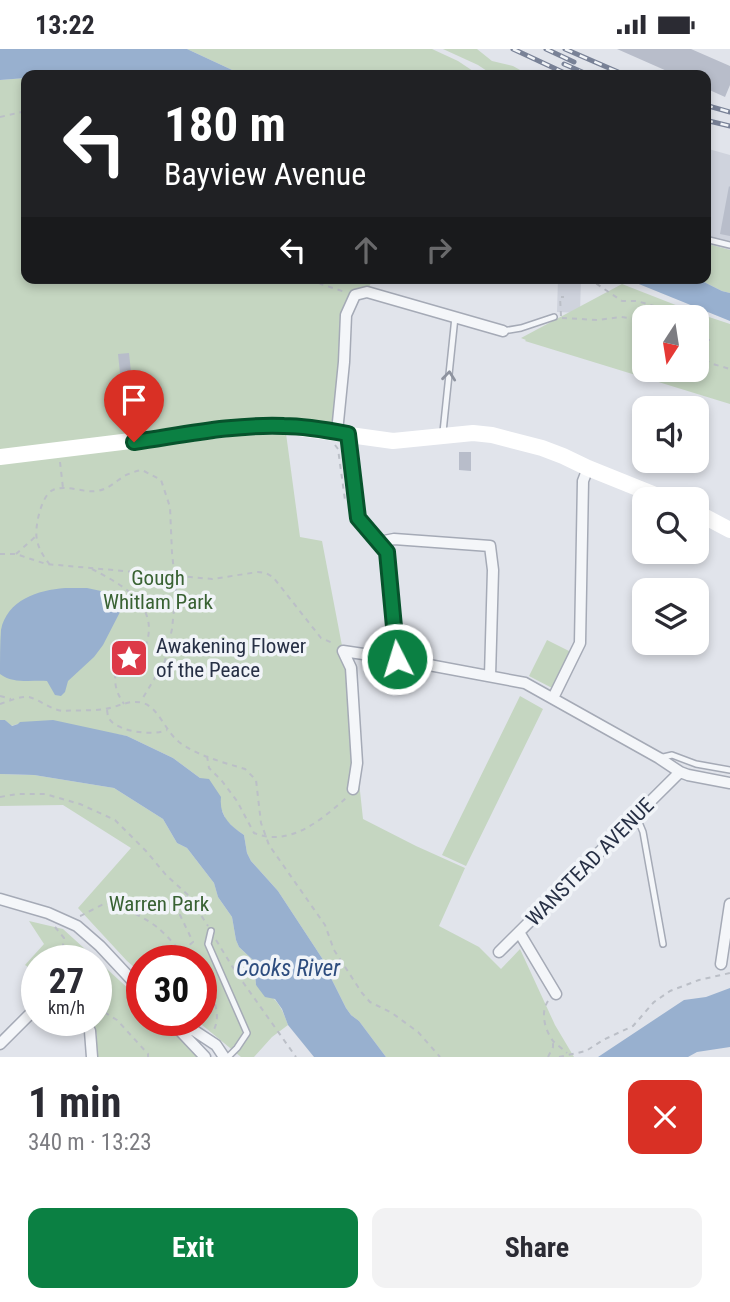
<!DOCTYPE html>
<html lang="en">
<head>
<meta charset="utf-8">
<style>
	body { margin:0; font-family:"Roboto Condensed",sans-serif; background:#f2f2f3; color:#2b2b33; height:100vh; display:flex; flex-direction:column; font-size:26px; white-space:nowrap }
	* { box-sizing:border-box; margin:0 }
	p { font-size:23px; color:#7c7c81 }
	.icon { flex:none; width:38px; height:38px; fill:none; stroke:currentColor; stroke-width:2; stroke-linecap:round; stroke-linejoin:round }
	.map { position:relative; height:1008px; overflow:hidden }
	.side { display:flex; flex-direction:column; background:#fff; flex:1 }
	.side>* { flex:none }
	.guide { position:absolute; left:21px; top:21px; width:690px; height:214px; border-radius:14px; box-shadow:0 4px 10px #0003; background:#202124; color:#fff; overflow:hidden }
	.needle { width:46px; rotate:192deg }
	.buttons { position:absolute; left:632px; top:256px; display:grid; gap:14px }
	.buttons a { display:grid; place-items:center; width:77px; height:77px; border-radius:14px; background:#fff; box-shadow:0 4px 10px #0003; font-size:35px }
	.speed { position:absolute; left:21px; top:896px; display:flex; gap:14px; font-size:35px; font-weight:700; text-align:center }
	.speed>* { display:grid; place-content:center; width:91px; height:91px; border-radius:50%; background:#fff; box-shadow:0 4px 10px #0003; line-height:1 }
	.speed small { font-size:18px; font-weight:400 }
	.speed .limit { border:10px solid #d22; background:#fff; color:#111 }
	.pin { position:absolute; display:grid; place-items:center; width:60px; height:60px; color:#fff; margin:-72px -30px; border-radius:50% 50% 50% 0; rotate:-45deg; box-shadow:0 0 7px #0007 }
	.pin .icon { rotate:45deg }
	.me { position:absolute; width:77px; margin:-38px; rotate:355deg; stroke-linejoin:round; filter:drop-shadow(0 0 5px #0008) }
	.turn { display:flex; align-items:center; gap:24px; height:147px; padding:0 28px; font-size:32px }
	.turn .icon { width:91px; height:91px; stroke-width:2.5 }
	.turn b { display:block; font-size:49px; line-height:60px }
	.lanes { display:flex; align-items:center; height:66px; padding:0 28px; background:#0003; justify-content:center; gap:35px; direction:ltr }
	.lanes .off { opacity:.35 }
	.round { display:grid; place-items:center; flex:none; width:74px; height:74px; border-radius:14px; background:#f2f2f3 }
	.head { display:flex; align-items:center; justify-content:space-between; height:119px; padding:0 28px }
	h1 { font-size:42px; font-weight:700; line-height:52px }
	.cta { display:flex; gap:14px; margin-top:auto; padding:14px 28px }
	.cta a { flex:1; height:80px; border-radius:14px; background:#0b8043; color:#fff; font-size:28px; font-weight:700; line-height:80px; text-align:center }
	.cta a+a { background:#f2f2f3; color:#2b2b33 }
	.status { display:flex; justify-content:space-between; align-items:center; height:49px; padding:0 35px; background:#fff; direction:ltr }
	.status svg { height:19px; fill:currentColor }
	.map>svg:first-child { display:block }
	.built { fill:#cfd3dd }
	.green { fill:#c5d6c1; fill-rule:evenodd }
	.water { fill:#98b0cf }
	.building { fill:#b8bdca }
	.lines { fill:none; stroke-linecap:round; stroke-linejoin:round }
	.lane-casing { stroke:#a5aab6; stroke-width:8 }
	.street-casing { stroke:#a5aab6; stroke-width:13 }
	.path { stroke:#bbbfc7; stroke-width:2; stroke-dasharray:5 5; stroke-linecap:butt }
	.lane { stroke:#f4f6f9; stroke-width:5 }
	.street { stroke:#f4f6f9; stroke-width:10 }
	.secondary { stroke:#fff; stroke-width:16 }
	.rail-casing { stroke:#798297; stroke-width:5 }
	.rail { stroke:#f1f4f8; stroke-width:2.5; stroke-dasharray:8; stroke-linecap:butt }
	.oneway { stroke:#8e939f }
	.route-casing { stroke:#07532c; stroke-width:18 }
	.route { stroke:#0b8043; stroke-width:12 }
	.labels { text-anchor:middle; stroke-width:7; stroke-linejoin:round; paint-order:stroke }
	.park-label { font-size:21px; fill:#396233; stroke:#f1f4f8 }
	.poi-label { font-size:21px; fill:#273045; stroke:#f1f4f8; text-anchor:start }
	.street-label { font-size:21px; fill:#273045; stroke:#f1f4f8 }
	.water-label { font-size:23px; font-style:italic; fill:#2d4c7e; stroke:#f1f4f8 }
</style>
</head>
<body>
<div class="status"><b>13:22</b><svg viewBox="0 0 49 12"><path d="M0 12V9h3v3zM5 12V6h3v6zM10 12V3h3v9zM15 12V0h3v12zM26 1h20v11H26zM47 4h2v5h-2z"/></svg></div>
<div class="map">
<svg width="730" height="1008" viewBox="0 0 730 1008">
	<rect width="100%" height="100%" fill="#e1e4eb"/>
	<path class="built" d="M705,99l25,7v95l-25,-7z
		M558,229h23l-1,35 -23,-1z"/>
	<path class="green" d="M187,0h245l26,12 21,14h-236z
		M443,0h34l15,12 21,5 16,9h-36l-15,-10z
		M26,29v200h347l-6,14 -12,3 -9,20 -4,118 -57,-7 15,111 22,4 21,110 8,17 6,95 6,56 53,27 49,22 -26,58 40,21 22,22 19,-20 35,76 19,32h-188l-27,-36 -8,-6 -5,-7 -15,-30 -2,-9 -11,-17 -40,-61 -27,-30 -4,-8 -3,-18 -10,-7 -8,-8 -6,-14 -20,-28 -27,-20 -46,-22 -29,-5 -80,-7 -7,2 -6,-6h-5v-640z
		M705,194l25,7v43l-8,-2 -26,-13h9z
		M622,235l69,27 39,13v80l-205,-63 1,-1 -5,-2zM644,268h52v52h-52z
		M547,591l24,12 -19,36 -23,-12z
		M520,647l23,13 -77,157 -24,-11z
		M0,725l34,1 80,13 49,31 14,24 10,5 27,35 4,14 14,20 4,23 3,7 15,14 2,24c20,14 24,17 32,40l-16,12 -18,20h-13l-45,-37h5v-59h-59v13l-15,-13 -49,-53 53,-60 -68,-43 -63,1z
		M29,872l34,8 79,72v19h20l36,37h-104l3,-22 -5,-15h4v-59h-59v12l-12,-8 19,-21z"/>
	<path class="water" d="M0,0h187l56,26h-217v3l-26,2z
		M624,229h72l26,13 8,2v28z
		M65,539h22l28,6 5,6v12l-17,33 -9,12 -26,24 -3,11 -4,4 -6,-1 -8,-14c-16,-1 -34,3 -47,-7 0,-14 0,-30 1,-44 6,-30 37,-40 64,-42z
		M0,671h5l7,6 6,-2 2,-2 33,-2 74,16 46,22 27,20 9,1 12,18c-2,18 8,28 23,38l3,18 4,8 27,30 40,61 11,17 2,9 15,30 5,7 8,6 27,36h-72l-26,-32 -6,-16 -7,-10 -10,-2 -9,-12 -2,-24 -15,-14 -3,-7 -4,-23 -14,-20 -4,-14 -27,-35 -10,-5 -14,-24 -49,-31 -80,-13 -34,-1z
		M730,939v59l-33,5 -9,5h-90l86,-57 22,-3z"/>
	<path class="building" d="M617,0h74l39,17v19l-5,12 -20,-9v-13h-29z
		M729,137l1,1v49l-10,-2z
		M129,304l4,38 -11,1 -4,-38z
		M459,403h12v19l-12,-1z"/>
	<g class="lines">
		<defs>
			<path id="lane" d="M705,190l25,6
				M503,282l18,-3 33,-11
				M443,383l12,-115
				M659,709l13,-3 24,9 34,6
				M636,766l7,17 20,112
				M211,882l-3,13 39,89 -10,15 -9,9"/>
			<path id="street" d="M337,383l7,-70 2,-47 9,-20 12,-3 136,39
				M348,385l10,84 29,34 10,107
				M379,493l15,-3 96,7 3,24 -3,106
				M343,602l54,8 128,24 134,75 21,14 8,3 42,8
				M343,602l8,17 6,95 -4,26
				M553,649l27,-55 3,-162 5,-13
				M0,850l48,14 29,13 23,20 42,45
				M519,883l37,62
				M499,903l181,-180
				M721,915l9,-60
				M84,971l6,11 2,26
				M170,971l35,37
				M178,971l38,25 8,12
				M0,995l37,-37"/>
		</defs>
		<use href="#lane" class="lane-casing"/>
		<use href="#street" class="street-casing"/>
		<path class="path" d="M0,68l26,-6
			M310,229l11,6 24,8
			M588,229l34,23h15l17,5 12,11
			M561,267l-1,-19h4
			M562,269l36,2 23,-3 23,3
			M696,290l14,1
			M696,306l17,9 17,5
			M335,396l3,4 7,51
			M60,413l3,26
			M674,442l20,8
			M0,505h16l30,10 166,15 46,-7 8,1 7,4 48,61 14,6
			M16,505l19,-17
			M50,516c-6,-8 -11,-15 -13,-25 -3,-11 4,-45 16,-50 13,-6 30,3 44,1 12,-2 19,-10 29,-16 5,-2 10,-4 16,-5l19,10 9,27 2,46 4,37 -4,39 -7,32 -24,40
			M92,520c33,17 72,39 51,83 -4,8 -9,17 -18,19l-4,-3c-3,-9 2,-15 10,-19l6,3v9
			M119,615c-7,14 -4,27 5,40
			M0,647l11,3
			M0,655c9,-3 20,-8 29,-7 11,3 21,12 33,14 14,-1 29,0 43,-2 13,-2 25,-10 38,-6 16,5 22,28 36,39 19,14 43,20 66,27l11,11 5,43 8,22 56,80 9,25 28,43 8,9 22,11 26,19 22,25
			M107,661c1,5 0,7 4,11 10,11 43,15 56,9
			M207,707l2,12 13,13 15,20 17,32c36,14 66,-12 92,-35
			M0,748l17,-3h28l35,10 35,16 31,31 20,24 22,20 20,31
			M80,867c3,-1 21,-11 24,-12 12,-2 45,16 54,24 11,9 21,22 30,33
			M55,878l9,11 -3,23
			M216,891l19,31 61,86
			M182,902l11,-9 -13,-27 8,-19
			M201,929c11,13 22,38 12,53
			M548,952c-8,12 -3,29 5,40 4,4 10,8 14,12
			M96,958l21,13 31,34v3
			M548,1008l5,-10v-5
			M559,1008l27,-6 17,-11 30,-14 21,-24 16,-11 29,-11 31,-7"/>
		<use href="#lane" class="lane"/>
		<use href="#street" class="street"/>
		<path class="secondary" d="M0,408l236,-29 49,-2 108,15 80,-8 19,2 50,13 21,8 25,12 77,31
			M696,463l34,18"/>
		<defs>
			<path id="rail" d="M513,0l56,26
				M546,0l28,13
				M565,0l60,26
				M564,15l25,11
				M705,56l25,7
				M705,71l25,6"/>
		</defs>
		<use href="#rail" class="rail-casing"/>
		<use href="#rail" class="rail"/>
	</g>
	<defs><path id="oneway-chevron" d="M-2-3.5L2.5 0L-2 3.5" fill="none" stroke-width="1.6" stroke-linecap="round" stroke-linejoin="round" transform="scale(1.75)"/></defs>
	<use class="oneway" href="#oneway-chevron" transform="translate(449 327) rotate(-84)"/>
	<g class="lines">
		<defs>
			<path id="route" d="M134,393c49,-7 100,-18 150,-16 21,0 43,4 64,8l10,84 29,34 10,107"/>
		</defs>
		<use href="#route" class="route-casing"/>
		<use href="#route" class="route"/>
	</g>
	<defs>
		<symbol id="sight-square" viewBox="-11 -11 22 22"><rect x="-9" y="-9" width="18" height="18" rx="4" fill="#dd3948" stroke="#f1f4f8"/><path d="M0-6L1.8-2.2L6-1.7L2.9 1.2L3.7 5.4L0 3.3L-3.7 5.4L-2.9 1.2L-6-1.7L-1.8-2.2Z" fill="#fff"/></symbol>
	</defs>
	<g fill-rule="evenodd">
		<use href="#sight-square" x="107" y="587" width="44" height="44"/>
	</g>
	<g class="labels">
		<g class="park-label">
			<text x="158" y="536">Gough<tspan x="158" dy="24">Whitlam Park</tspan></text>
			<text x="159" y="862">Warren Park</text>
		</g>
		<g class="poi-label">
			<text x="156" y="604">Awakening Flower<tspan x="156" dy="24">of the Peace</tspan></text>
		</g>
		<g class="street-label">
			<text transform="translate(590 813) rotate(-45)" y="7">WANSTEAD AVENUE</text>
		</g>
		<g class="water-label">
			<text x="288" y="927">Cooks River</text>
		</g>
	</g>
</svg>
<div class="buttons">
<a><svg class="needle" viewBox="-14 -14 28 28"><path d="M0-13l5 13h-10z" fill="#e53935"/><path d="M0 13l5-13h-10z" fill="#7c7c81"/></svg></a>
<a><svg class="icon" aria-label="sound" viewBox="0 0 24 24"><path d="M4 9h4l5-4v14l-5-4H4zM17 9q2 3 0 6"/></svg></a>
<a><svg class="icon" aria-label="search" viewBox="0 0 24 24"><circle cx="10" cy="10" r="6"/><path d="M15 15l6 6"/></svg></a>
<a><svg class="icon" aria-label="layers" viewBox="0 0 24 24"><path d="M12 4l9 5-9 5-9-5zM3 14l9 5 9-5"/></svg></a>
</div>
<div class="speed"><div>27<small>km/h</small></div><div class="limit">30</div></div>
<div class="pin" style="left:134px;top:393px;background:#d93025"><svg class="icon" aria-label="arrive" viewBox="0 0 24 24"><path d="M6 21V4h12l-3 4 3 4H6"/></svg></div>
<svg class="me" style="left:397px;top:610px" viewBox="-20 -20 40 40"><circle r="17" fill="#0b8043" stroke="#fff" stroke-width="3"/><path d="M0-11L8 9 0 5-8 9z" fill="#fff"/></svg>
<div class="guide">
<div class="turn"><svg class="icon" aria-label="left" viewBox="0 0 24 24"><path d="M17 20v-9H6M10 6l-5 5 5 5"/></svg><div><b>180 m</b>Bayview Avenue</div></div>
<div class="lanes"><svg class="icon" aria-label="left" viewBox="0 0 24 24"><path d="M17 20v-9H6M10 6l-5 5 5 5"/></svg><svg class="icon off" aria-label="ahead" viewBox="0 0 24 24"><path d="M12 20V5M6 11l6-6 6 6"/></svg><svg class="icon off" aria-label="right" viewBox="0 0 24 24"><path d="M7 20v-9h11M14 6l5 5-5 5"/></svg></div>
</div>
</div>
<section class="side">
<div class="head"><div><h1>1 min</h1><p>340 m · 13:23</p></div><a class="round" style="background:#d93025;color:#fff"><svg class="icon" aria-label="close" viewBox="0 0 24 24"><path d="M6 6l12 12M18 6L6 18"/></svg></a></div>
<div class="cta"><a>Exit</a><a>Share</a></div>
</section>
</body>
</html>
